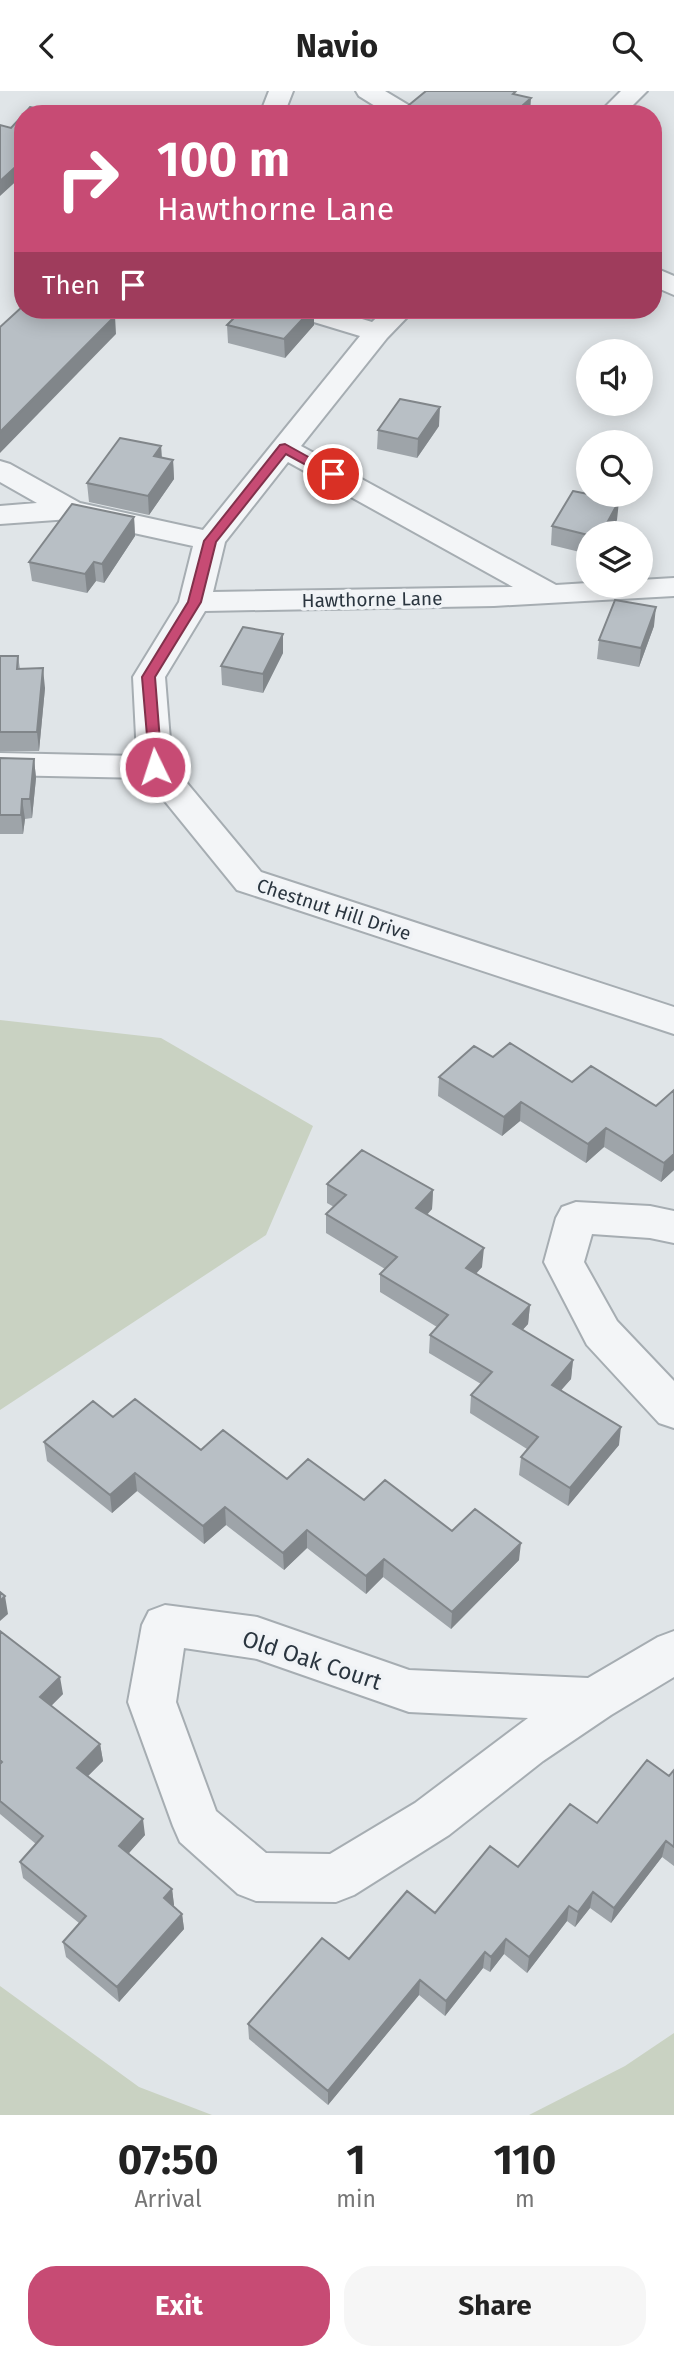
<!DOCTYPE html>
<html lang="en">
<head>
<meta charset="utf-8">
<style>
	body { margin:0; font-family:"Fira Sans",sans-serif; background:#f6f6f6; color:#222; height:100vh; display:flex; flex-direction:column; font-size:26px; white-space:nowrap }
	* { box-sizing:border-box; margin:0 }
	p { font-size:23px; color:#767676 }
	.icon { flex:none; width:38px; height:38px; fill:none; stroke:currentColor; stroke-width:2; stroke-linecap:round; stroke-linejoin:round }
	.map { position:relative; height:2024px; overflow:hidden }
	.drawer { display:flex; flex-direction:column; background:#fff; flex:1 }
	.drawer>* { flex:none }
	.banner { position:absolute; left:14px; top:14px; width:648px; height:214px; border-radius:28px; box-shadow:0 4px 18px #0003; background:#c74b74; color:#fff; overflow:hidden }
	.tools { position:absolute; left:576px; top:248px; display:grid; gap:14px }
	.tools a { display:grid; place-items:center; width:77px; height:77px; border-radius:50%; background:#fff; box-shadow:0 4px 18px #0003; font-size:35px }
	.pin { position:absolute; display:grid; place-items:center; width:60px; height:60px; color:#fff; margin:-30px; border:4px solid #fff; border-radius:50%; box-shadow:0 2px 7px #0007 }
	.me { position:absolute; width:77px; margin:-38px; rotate:356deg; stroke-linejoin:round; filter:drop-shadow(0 0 5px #0008) }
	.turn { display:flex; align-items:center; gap:24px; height:147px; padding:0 28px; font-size:32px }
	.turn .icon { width:91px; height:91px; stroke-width:2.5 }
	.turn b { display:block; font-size:49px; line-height:60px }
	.then { display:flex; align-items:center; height:66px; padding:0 28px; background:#0003; gap:14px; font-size:26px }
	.eta { display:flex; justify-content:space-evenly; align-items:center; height:119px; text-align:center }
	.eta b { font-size:42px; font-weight:700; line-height:49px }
	.primary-button { display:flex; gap:14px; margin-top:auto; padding:14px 28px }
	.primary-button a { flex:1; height:80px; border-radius:28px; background:#c74b74; color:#fff; font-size:28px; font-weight:700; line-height:80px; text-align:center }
	.primary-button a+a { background:#f6f6f6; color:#222 }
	header { display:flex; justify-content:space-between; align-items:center; height:91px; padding:0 28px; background:#fff; font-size:32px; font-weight:700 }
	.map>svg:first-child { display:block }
	.green { fill:#c9d2c2 }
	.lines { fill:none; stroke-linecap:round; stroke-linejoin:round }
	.minor-casing { stroke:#a6adb2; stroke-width:4 }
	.minor { fill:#f3f5f7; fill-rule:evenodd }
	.wall { fill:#9ea4a9 }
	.shaded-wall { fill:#81868a }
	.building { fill:#b8bfc5; stroke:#81868a; stroke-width:2 }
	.route { fill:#c74b74; stroke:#81314b; stroke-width:2 }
	.labels { text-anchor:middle; stroke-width:7; stroke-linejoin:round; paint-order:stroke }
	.street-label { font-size:19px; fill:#2a353f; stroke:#f0f3f6 }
	.near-street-label { font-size:23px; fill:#2a353f; stroke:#f0f3f6 }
</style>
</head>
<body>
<header><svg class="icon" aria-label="back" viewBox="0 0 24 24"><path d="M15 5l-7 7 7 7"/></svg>Navio<svg class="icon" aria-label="search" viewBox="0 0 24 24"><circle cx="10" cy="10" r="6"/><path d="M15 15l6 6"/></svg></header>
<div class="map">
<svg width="674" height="2024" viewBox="0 0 674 2024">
	<rect width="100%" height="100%" fill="#e0e5e8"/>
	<path class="green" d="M0,929l161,18 152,88 -47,109 -266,175z
		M0,1895l139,101 73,28h-212z
		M674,1942v82h-145l96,-49z"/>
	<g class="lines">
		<defs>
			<path id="minor" d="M269,0h24l-7,18 3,5h-24l-3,-5z
				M356,0h29l30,18 3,5h-30l-29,-18z
				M621,0h26l-23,23h-26z
				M653,176l21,9v19l-21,-9z
				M291,219h41l40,12 13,-12h29l-27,28 -86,108 255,139 32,-2v3h52v-6l34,-2v18l-180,10 -289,5 -40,66 7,88 89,107 413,135v27l-437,-144 -91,-112 -146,-3v-22l137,3 -4,-79 46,-75 14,-56 -123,-27 -70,5v-18l37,-3 -37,-21v-21l10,3 70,39 123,27 157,-194 -66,-20zM288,371l225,125 -300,5 12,-50z
				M576,1111l74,4 24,5v32l-24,-5 -58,-4 -8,28 33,59 57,60v47l-15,-5 -72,-78 -43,-83 12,-44 6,-11z
				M165,1514l92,12 152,53 179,8 70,-41 16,-6v46l-63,38 -68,46 -94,74 -95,60 -18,7 -80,-1 -18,-7 -58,-52 -7,-16 -45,-124 14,-77 7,-14zM184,1557l73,11 152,53 119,6 -113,85 -85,51 -64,-1 -50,-42 -40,-109z"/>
		</defs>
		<use href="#minor" class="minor-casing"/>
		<use href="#minor" class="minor"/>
	</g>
	<path class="wall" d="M242,219h72v15l-29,33 -57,-15 -1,-18z
		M439,335l-22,32 -40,-9 1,-19z
		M161,355l1,12 11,2 1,19 -25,36 -60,-13 -2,-19z
		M134,426l1,19 -31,47 -8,-2 -9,12 -55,-12 -3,-19z
		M617,429l-29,14v20l-37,-9 1,-19z
		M654,535l-15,41 -42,-8 2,-19z
		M283,543v19l-20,40 -41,-8 -1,-19z
		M0,565h18l2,13 25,19 -6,63h-39z
		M0,667l34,1 2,19 -4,40 -7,1 -2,15h-23z
		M474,955l200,124 -13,12 -57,-35 -18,16 -66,-42 -18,15 -64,-40 1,-19z
		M327,1093l106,6 -1,19 -5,6 55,52 -6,7 54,31 -2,19 -6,6 51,30 -2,19 -10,11 58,55 -51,61 -49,-31 2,-18 6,-8 -57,-36 1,-18 10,-11 -52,-31 1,-18 7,-8 -57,-35v-18l5,-5 -59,-36v-19l8,-7 -7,-4z
		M113,1326l88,33 86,29 77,21 88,31 67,29 -68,69 -68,-52 -17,17 -59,-46 -23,22 -58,-45 -22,19 -67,-53 -25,22 -65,-52 -3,-19z
		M0,1540l63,63 -12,12 49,38 3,17 -15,15 57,59 -17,19 44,35 2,16 -1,1 9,8 2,15 -65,73 -53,-45 -3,-15 16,-19 -56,-45 -3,-16 16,-18 -36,-30z
		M674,1679v96l-12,-9 -51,66 -21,-15 -15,19 -8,-6 -40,52 -23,-19 -14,18 -7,-4 -38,48 -26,-21 -91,110 -79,-66 -1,-15 101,-65 86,-46 162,-90 72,-47z"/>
	<path class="shaded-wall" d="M531,7l-1,16h-17z
		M23,69v15l-23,21v-15z
		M311,219h3v15l-29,33 -1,-19z
		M115,225l1,18 -116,119v-21z
		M440,316l-1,19 -22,32 1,-19z
		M161,355l1,19 -8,-9z
		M173,369l1,19 -25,36 -1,-19z
		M619,410l-2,19 -7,14h-9z
		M134,426l1,19 -31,47 -2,-19z
		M94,471l2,19 -9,12 -2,-19z
		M656,516l-2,19 -15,41 2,-19z
		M283,543v19l-20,40v-19z
		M43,577l2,20 -6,63 -2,-19z
		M34,668l2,19 -4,40 -2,-19z
		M22,708l3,20 -2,15 -2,-19z
		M521,1011l-1,19 -18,15 2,-19z
		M606,1037l-2,19 -18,16 2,-19z
		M674,1063v16l-13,12 3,-19z
		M433,1099l-1,19 -17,18 1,-19z
		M484,1157l-2,19 -18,19 2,-18z
		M530,1214l-2,19 -17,19 2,-19z
		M573,1269l-2,19 -21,24 2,-18z
		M621,1336l-2,18 -51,61 2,-18z
		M135,1382l2,18 -25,22 -2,-18z
		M225,1416l1,18 -22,19 -1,-18z
		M307,1439v18l-23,22 -1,-17z
		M521,1452l-2,17 -68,69 1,-17z
		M384,1468l-1,18 -17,17v-18z
		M5,1505l3,18 -8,7v-20z
		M60,1586l3,17 -20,20 -3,-17z
		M100,1653l3,17 -23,23 -3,-16z
		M143,1728l2,16 -24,27 -2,-16z
		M666,1750l-4,16 -51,66 3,-15z
		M172,1798l2,16 -8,9 -2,-16z
		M593,1801l-3,16 -15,19 3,-15z
		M569,1815l-2,15 -40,52 2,-16z
		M182,1823l2,15 -65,73 -2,-15z
		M506,1848l-2,15 -14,18 1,-15z
		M485,1861l-2,16 -38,48 1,-15z
		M420,1889l-1,15 -91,110v-14z"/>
	<path class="building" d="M426,0h90l-3,3 18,4 -18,16h-115z
		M30,16l28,7h-34z
		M23,24v45l-23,21v-56l11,3z
		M23,215v4h69l23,6 -115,116v-105z
		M242,219h69l-27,29 -57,-14z
		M400,308l40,8 -22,32 -40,-9z
		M120,347l41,8 -7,10 19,4 -25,36 -61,-13z
		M573,400l15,3v1h5l26,6 -18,33h-13v1l-36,-9z
		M72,413l62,13 -32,47 -8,-2 -9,12 -56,-12z
		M615,509l41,7 -15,41 -42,-8z
		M243,536l40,7 -20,40 -42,-8z
		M0,565h18l-1,13 26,-1 -6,64h-37z
		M0,667l34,1 -4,40h-8l-1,16h-21z
		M510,952l62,39 19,-16 65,40 18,-16v64l-10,9 -58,-35 -18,16 -67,-42 -17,15 -65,-40 35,-31 19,11z
		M362,1059l71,40 -17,18 68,40 -18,20 64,37 -17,19 60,36 -21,25 69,42 -51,61 -49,-31 17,-20 -67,-42 21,-23 -62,-37 18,-20 -68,-41 17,-17 -71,-43 20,-19 -19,-11z
		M135,1308l66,51 22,-20 64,49 21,-20 56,41 21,-20 67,51 23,-22 46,34 -69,69 -68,-53 -18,17 -59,-46 -24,23 -58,-46 -22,19 -68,-53 -25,22 -66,-53 49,-41 20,16z
		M0,1501l5,4 -5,5z
		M0,1540l60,46 -20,20 60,47 -23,24 66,51 -24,27 53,43 -8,9 18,16 -65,73 -54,-45 23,-26 -66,-54 23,-26 -43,-35v-37l2,-2 -2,-2z
		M647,1669l22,16 5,-6v77l-8,-6 -52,67 -21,-16 -15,20 -9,-6 -40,51 -23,-18 -15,18 -6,-5 -39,49 -26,-21 -92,111 -80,-67 74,-86 27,21 58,-68 28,22 55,-67 28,21 52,-63 27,19z"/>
	<path class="route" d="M285,353l54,30 -11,3 -42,-23 -70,88 -15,60 -46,75 7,90 -2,4h-10l-8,-94 46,-75 16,-61 76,-96z"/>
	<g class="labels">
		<g class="street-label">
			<text transform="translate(372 508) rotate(-1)" y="7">Hawthorne Lane</text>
			<text transform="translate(334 818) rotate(18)" y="7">Chestnut Hill Drive</text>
		</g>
		<g class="near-street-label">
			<text transform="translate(312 1569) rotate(18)" y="8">Old Oak Court</text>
		</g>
	</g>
</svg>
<div class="tools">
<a><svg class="icon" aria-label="sound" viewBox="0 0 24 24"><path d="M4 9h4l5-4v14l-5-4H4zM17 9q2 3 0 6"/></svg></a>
<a><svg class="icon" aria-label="search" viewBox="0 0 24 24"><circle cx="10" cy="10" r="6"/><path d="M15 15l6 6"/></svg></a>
<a><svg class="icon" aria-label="layers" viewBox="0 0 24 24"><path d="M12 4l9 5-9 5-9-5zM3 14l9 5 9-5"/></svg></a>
</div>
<div class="pin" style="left:333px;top:383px;background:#d93025"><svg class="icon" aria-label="arrive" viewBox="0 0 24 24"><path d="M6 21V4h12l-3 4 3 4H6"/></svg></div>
<svg class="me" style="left:155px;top:676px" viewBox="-20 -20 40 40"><circle r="17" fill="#c74b74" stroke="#fff" stroke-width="3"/><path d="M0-11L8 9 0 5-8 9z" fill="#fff"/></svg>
<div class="banner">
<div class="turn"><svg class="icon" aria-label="right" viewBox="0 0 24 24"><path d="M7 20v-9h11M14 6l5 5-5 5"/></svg><div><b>100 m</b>Hawthorne Lane</div></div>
<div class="then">Then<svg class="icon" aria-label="arrive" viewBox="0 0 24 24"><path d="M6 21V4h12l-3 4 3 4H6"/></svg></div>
</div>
</div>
<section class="drawer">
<div class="eta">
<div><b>07:50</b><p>Arrival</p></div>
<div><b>1</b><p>min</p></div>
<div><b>110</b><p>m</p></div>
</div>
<div class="primary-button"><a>Exit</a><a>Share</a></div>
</section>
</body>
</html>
